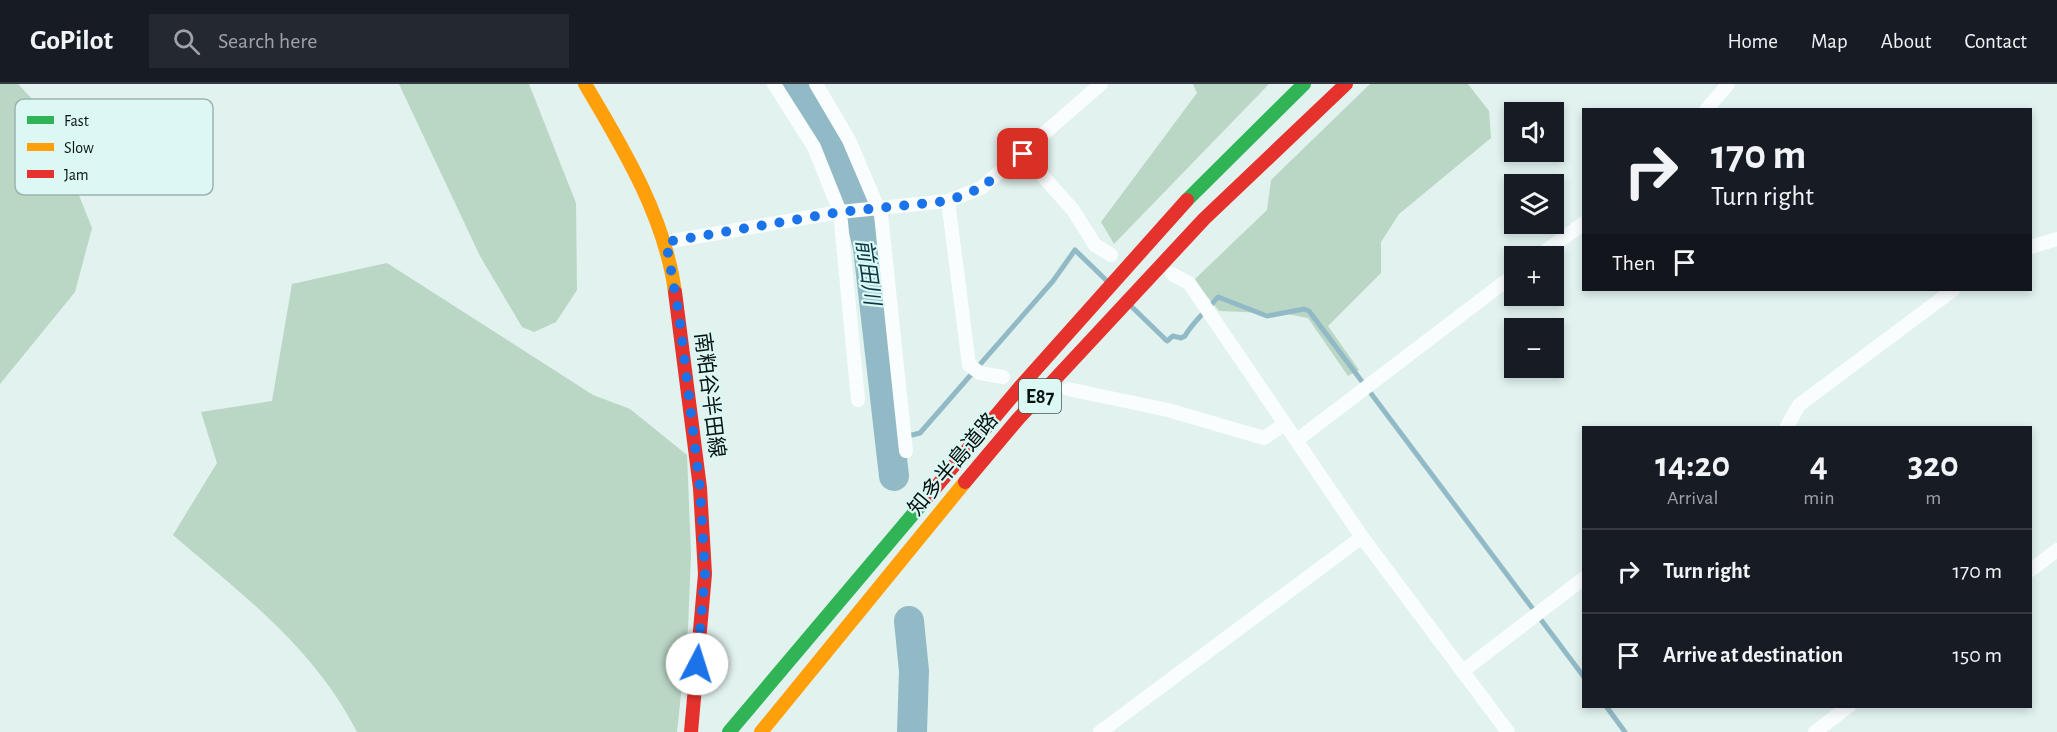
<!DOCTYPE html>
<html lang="en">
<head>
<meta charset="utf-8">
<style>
	body { margin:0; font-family:"Alegreya Sans","Noto Sans JP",sans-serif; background:#242831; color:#f1f3f6; height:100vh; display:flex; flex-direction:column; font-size:22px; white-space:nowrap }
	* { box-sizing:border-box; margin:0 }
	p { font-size:20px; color:#9ea1a6 }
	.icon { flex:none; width:33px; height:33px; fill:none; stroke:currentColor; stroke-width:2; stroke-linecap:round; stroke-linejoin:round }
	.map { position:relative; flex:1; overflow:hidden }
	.side { position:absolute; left:1582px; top:342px; width:450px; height:282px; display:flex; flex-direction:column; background:#171b24; border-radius:0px; box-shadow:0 3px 9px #0003 }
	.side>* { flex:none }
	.hud { position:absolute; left:1582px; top:24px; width:450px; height:183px; border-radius:0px; box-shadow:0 3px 9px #0003; background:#171b24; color:#f1f3f6; overflow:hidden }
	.controls { position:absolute; left:1504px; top:18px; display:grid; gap:12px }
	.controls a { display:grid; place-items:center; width:60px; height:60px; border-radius:0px; background:#171b24; box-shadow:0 3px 9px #0003; font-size:30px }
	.pin { position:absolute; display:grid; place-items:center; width:51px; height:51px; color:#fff; margin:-26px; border-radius:12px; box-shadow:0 3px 9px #0006 }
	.me { position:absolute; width:66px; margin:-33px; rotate:5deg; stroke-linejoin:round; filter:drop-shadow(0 0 4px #0008) }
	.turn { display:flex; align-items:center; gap:21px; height:126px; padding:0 30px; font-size:27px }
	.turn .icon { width:78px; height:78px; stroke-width:2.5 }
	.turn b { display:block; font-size:42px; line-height:51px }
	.then { display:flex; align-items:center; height:57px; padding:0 30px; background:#0003; gap:12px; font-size:22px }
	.eta { display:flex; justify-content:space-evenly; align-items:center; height:102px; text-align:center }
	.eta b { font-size:36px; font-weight:700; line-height:42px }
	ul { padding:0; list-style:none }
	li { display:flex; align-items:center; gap:18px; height:84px; padding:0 30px; border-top:2px solid #363941 }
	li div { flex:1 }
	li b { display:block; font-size:22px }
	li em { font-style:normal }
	header { display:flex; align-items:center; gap:36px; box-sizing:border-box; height:84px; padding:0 30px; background:#171b24; border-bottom:2px solid #363941 }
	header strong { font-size:28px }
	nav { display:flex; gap:33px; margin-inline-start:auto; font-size:21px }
	.search { width:420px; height:54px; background:#242831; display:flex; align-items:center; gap:15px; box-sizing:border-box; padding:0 21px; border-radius:0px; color:#9ea1a6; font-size:22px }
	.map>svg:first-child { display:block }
	.forest { fill:#bad6c4 }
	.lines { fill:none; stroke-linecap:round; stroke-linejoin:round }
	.stream { stroke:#92bac6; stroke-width:5 }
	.river { stroke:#92bac6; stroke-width:30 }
	.street { stroke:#fafdfd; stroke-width:14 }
	.fast { stroke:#30b455; stroke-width:14 }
	.slow { stroke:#ff9f0a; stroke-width:14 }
	.jam { stroke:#e5322d; stroke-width:14 }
	.route { stroke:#1a73e8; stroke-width:10; stroke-dasharray:0 18 }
	.labels { text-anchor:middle; stroke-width:4.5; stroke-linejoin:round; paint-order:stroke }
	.shield { fill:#dbf8f4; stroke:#475755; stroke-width:1.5 }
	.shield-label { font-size:20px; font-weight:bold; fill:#081211 }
	.street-label { font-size:21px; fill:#081211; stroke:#dbf8f4 }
	.water-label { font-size:22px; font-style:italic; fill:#093846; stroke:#dbf8f4 }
	.key { fill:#dbf8f4; stroke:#9cb3b0; stroke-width:1.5 }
	.key-label { font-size:16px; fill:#081211 }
</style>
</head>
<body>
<header>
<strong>GoPilot</strong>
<div class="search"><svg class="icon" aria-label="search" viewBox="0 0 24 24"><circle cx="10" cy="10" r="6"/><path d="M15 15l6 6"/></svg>Search here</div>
<nav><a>Home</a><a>Map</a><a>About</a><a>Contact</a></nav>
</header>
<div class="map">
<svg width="2057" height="648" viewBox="0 0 2057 648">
	<rect width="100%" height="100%" fill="#e1f2ef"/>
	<path class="forest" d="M0,0h18l29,31 45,113 -17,64 -75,92z
		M399,0h130l47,119 1,87 -21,32 -22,10 -12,-5 -42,-71z
		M1193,0h76l-155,160 -13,-22 96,-129z
		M1370,0h98l21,27 2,27 -92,76 -18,28v31l-53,53 31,44 -11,6 -40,-58 -21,-4 -68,-3 -25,-31 73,-70 4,-30z
		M387,179l206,132 37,14 57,46 4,99 -3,74 -11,104h-320c-43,-84 -114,-137 -184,-197l44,-72 -16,-51 71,-11 20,-117z"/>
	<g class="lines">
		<path class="stream" d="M1132,223l35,34 6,-5 8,2 4,-2c6,-12 23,-27 33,-39l49,19 37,-7 5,2 275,366
			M912,351l8,-2 133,-152 22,-31 32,31
			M1606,622l19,26"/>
		<path class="river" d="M795,0l41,68 21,50 11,46 26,228
			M909,537l5,50 -2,61"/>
		<path class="street" d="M774,0l40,63 26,65 18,188
			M816,0l33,56 32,75 25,236
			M1706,26l22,-26
			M1023,70l50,56 22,35 16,10
			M948,117l21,164 11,8 23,4
			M666,158l174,-30 108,-11 33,-13 120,-104
			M2031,163l26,-8
			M1539,172l45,-33
			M1172,190l17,9 173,254 146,195
			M1068,305l100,21 96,28 19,-13
			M1786,344l13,-23 154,-115
			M1297,356l218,-166
			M2031,486l26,-20
			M1463,587l121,-93
			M1100,648l262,-195
			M1815,648l34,-26"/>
		<path class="fast" d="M1187,116l117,-116
			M729,648l196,-232"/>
		<path class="slow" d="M585,0c38,64 80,133 90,208
			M761,648l204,-250"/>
		<path class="jam" d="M675,208l25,196 5,86 -14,158
			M965,398l53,-63 186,-200 142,-135
			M925,416l95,-113 167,-187"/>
	</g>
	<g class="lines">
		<path class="route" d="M697,580l8,-90 -5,-86 -21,-173 -13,-73 174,-30 108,-11 33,-13 42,-34"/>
	</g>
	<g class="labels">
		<rect class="shield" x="1019" y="295" width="42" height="34" rx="4.5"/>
		<g class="shield-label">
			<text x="1040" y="319">E87</text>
		</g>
		<g class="street-label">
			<text transform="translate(710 311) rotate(83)" y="7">南粕谷半田線</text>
			<text transform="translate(953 380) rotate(-50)" y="7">知多半島道路</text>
		</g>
		<g class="water-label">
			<text transform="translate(869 188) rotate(82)" y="8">前田川</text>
		</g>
	</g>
	<rect x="15" y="15" width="198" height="96" rx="9" class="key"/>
	<rect x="27" y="32" width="27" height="8" fill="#30b455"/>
	<rect x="27" y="59" width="27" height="8" fill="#ff9f0a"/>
	<rect x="27" y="86" width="27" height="8" fill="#e5322d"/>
	<g class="key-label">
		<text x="64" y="42">Fast</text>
		<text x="64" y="69">Slow</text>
		<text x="64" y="96">Jam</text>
	</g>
</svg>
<div class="controls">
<a><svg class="icon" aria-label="sound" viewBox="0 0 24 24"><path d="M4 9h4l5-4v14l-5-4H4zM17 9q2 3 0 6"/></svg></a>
<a><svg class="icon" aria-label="layers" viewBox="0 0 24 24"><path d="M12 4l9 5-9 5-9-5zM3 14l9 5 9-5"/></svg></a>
<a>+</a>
<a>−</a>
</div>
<div class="pin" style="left:1023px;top:70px;background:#d93025"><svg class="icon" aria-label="arrive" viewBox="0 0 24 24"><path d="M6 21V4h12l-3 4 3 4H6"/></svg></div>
<svg class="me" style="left:697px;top:580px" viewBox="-20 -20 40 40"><circle r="19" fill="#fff"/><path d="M0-13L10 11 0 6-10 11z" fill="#1a73e8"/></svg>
<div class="hud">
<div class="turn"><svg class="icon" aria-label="right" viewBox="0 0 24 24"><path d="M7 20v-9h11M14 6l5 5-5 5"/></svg><div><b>170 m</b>Turn right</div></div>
<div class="then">Then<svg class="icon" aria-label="arrive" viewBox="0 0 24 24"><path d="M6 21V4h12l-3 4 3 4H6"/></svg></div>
</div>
<section class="side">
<div class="eta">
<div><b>14:20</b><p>Arrival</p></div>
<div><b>4</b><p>min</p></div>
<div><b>320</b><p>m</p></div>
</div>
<ul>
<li><svg class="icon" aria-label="right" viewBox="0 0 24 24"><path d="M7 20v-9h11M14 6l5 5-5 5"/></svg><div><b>Turn right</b></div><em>170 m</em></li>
<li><svg class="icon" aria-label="arrive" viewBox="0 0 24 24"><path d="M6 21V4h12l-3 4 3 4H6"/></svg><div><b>Arrive at destination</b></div><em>150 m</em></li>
</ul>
</section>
</div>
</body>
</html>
